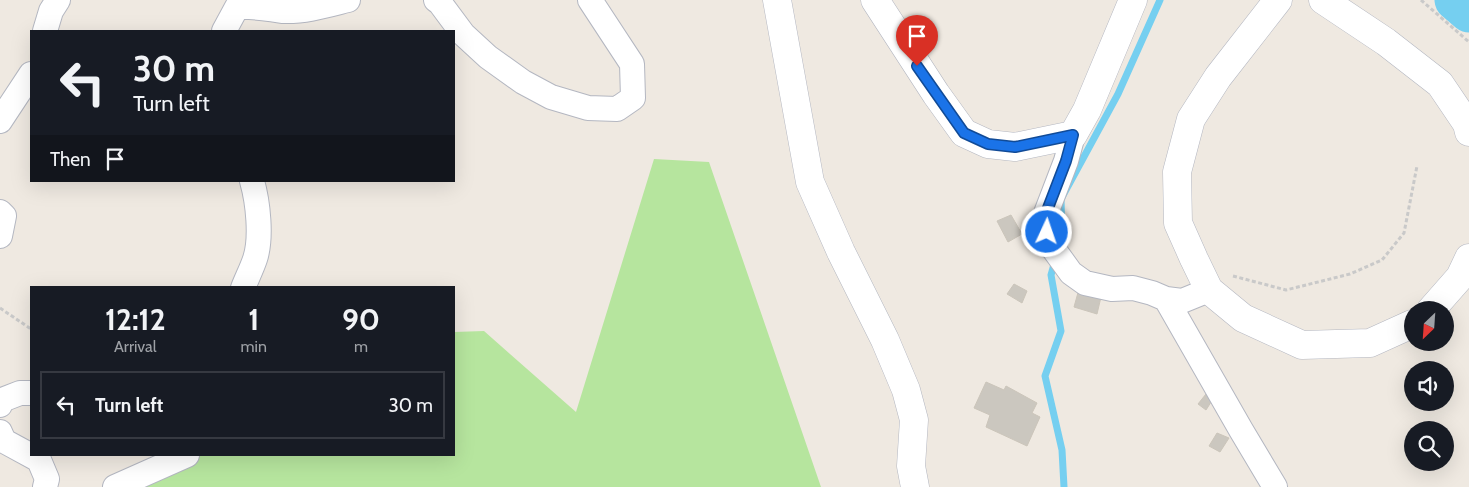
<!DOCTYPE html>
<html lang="en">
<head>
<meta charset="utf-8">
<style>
	body { margin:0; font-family:Cabin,sans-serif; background:#20242c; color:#f1f3f6; height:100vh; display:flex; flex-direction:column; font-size:19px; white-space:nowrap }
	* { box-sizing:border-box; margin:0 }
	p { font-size:16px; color:#9ea1a6 }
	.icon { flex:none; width:28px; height:28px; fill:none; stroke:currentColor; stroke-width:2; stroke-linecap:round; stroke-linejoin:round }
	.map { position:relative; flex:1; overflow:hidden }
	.side { position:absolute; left:30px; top:286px; width:425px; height:170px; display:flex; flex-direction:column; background:#171b24; border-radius:0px; box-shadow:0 5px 20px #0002 }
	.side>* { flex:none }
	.hud { position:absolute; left:30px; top:30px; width:425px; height:152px; border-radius:0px; box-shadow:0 5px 20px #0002; background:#171b24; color:#f1f3f6; overflow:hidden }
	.needle { width:32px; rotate:205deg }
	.controls { position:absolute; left:1404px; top:301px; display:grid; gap:10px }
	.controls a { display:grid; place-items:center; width:50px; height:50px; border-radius:50%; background:#171b24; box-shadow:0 5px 20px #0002; font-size:25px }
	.pin { position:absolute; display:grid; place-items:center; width:42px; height:42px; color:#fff; margin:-51px -21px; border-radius:50% 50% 50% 0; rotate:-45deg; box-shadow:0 0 5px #0007 }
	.pin .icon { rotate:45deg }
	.me { position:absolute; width:55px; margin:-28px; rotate:3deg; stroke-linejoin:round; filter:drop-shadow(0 0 4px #0008) }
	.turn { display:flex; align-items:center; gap:18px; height:105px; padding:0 20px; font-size:22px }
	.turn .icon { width:65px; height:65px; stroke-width:2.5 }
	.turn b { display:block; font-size:35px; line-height:42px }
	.then { display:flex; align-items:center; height:48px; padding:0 20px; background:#0003; gap:10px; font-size:19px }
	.eta { display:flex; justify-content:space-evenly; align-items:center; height:85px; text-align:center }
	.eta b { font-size:30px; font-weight:700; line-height:35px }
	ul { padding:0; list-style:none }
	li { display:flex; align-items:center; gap:15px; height:68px; margin:0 10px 8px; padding:0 10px; border:2px solid #363941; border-radius:0px }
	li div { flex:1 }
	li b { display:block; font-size:19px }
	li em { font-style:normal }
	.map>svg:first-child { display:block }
	.green { fill:#b6e59e }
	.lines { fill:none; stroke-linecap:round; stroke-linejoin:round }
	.stream { stroke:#75cff0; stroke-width:7 }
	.river { stroke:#75cff0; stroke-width:41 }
	.building { fill:#cbc7bf; stroke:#cbc5ba }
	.street-casing { stroke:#b4b7c1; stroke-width:26 }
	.secondary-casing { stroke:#b4b7c1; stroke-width:29 }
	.path { stroke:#c9c9c9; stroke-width:3; stroke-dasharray:4 2.5; stroke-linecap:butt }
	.street { stroke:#fff; stroke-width:24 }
	.secondary { stroke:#fff; stroke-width:28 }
	.route-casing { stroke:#114b97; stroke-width:12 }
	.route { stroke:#1a73e8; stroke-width:9 }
</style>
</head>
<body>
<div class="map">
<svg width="1469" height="487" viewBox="0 0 1469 487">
	<rect width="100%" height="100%" fill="#efe9e1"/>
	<path class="green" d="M654,159l55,3 112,325h-693l44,-32h282v-123l30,-1 92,81z"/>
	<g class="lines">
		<path class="stream" d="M1059,248l3,-10 -1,-39 57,-105 42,-94
			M1055,261l-4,14 10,56 -16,45 17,74 2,37"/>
		<path class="river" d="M1455,0l14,12"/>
	</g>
	<path class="building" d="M1011,215l11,19 -14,8 -11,-21z
		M1014,284l13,7 -5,12 -15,-9z
		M1079,289l22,8 -4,17 -23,-7z
		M986,382l18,8 2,-4 31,17 -5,10 8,4 -13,29 -41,-19 4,-12 -16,-7z
		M1206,394l7,5 -7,11 -8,-6z
		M1217,433l12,5 -9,14 -11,-6z"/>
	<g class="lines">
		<defs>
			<path id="street" d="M436,0l4,3 23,31 25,23 35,25 28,15 37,11 29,1 16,-11 -1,-34 -42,-64
				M45,31l6,-20 7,-11
				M224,31l13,-24c17,-1 30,2 46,4 22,1 45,-6 65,-11
				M0,121l31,-47
				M1073,135l-7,26 -23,60 7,23 21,29 14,10 27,6 21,-1 19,5 14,6 16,2 27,-11
				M0,212l4,4 -4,20
				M243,288c4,-10 9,-20 12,-29 7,-21 3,-57 -3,-78
				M1166,299l75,131 34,57
				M0,405l2,-5 18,-7h11
				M0,432l4,9 35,19 8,19 -2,8
				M115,487l72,-32"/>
			<path id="secondary" d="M777,0l33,182 31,70 44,88 21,50 8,30 -3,46 4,21
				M875,0l61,94 28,39 24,11 27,3 58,-12 14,-25 46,-110
				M1278,0l-60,77 -27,42 -14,53 1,51 16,36 15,31 34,28 59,27 68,-2 42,-19
				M1323,0l63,42 54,42 27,40 2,8
				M1431,310l29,-33 9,-19"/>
		</defs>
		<use href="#street" class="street-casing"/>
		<use href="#secondary" class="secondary-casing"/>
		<path class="path" d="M1421,0l48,42
			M1233,276l53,14 64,-16 32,-14 22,-27 13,-67
			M0,308l31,21"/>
		<use href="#street" class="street"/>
		<use href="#secondary" class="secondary"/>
	</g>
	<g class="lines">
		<defs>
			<path id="route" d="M917,66l47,67 24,11 27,3 58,-12 -7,26 -23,60 4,11"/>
		</defs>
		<use href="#route" class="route-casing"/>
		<use href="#route" class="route"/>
	</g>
</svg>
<div class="controls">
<a><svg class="needle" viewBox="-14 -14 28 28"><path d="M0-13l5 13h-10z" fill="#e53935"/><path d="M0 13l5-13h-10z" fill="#9ea1a6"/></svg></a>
<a><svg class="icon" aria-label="sound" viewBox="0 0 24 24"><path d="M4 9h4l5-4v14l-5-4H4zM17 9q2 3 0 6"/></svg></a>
<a><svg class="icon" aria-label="search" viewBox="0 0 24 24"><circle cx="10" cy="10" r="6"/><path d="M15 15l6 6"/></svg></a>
</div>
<div class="pin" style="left:917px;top:66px;background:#d93025"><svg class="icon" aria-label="arrive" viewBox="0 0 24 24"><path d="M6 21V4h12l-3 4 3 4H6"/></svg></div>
<svg class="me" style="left:1047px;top:232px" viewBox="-20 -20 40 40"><circle r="17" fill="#1a73e8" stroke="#fff" stroke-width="3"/><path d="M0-11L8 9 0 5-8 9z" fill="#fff"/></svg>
<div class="hud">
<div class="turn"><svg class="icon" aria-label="left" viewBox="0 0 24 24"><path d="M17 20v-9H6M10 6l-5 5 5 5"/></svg><div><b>30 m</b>Turn left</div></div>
<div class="then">Then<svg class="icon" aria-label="arrive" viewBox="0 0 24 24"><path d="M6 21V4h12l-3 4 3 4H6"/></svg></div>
</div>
<section class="side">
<div class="eta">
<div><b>12:12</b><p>Arrival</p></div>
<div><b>1</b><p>min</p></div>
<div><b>90</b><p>m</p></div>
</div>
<ul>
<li><svg class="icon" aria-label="left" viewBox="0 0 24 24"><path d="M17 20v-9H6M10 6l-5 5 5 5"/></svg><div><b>Turn left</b></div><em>30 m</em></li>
</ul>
</section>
</div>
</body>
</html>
